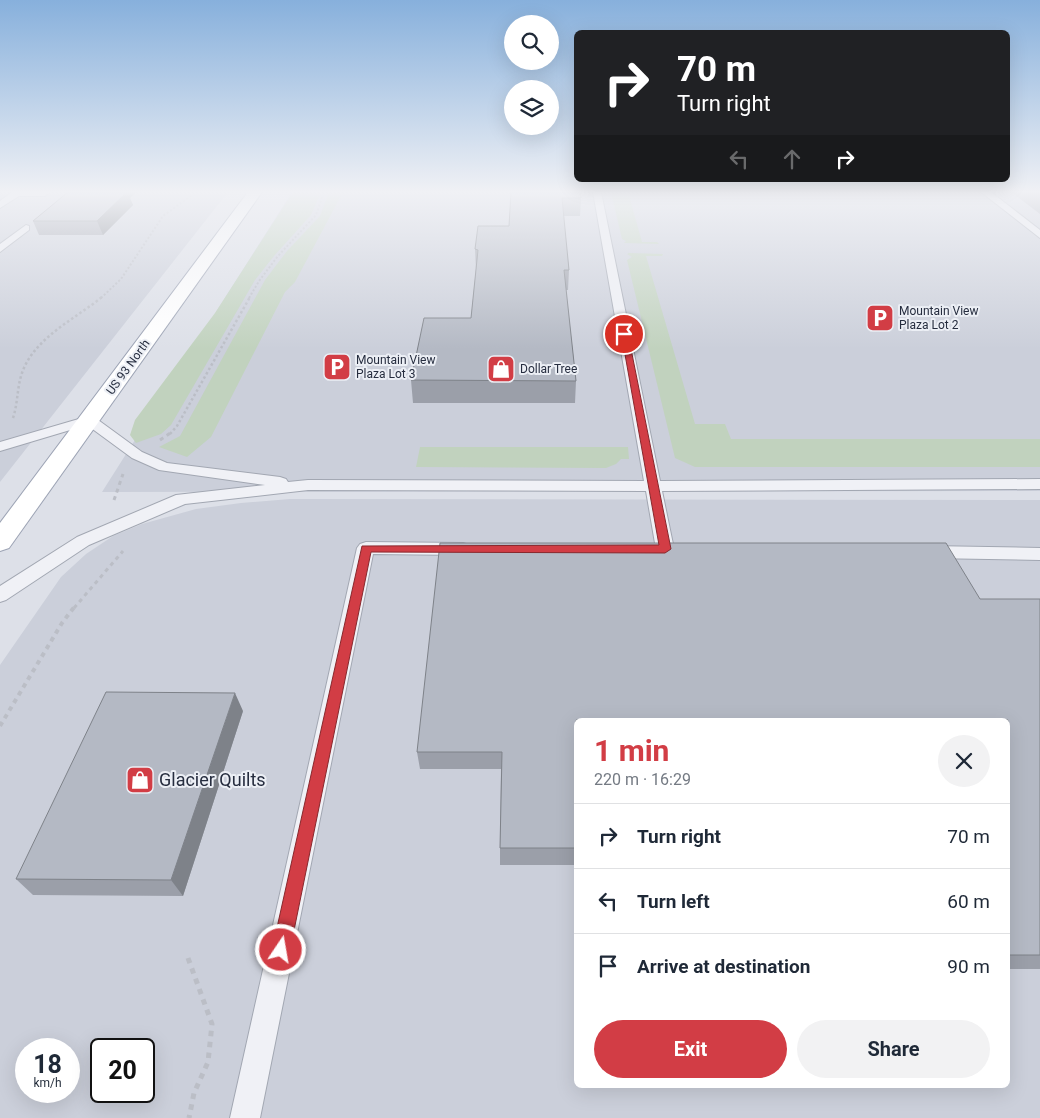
<!DOCTYPE html>
<html lang="en">
<head>
<meta charset="utf-8">
<style>
	body { margin:0; font-family:Roboto,sans-serif; background:#f2f2f3; color:#1f2937; height:100vh; display:flex; flex-direction:column; font-size:19px; white-space:nowrap }
	* { box-sizing:border-box; margin:0 }
	p { font-size:16px; color:#747a83 }
	.icon { flex:none; width:28px; height:28px; fill:none; stroke:currentColor; stroke-width:2; stroke-linecap:round; stroke-linejoin:round }
	.map { position:relative; flex:1; overflow:hidden }
	.side { position:absolute; left:574px; top:718px; width:436px; height:370px; display:flex; flex-direction:column; background:#fff; border-radius:8px; box-shadow:0 5px 20px #0002 }
	.side>* { flex:none }
	.guide { position:absolute; left:574px; top:30px; width:436px; height:152px; border-radius:8px; box-shadow:0 5px 20px #0002; background:#202124; color:#fff; overflow:hidden }
	.tools { position:absolute; left:504px; top:15px; display:grid; gap:10px }
	.tools a { display:grid; place-items:center; width:55px; height:55px; border-radius:50%; background:#fff; box-shadow:0 5px 20px #0002; font-size:25px }
	.speed { position:absolute; left:15px; top:1038px; display:flex; gap:10px; font-size:25px; font-weight:700; text-align:center }
	.speed>* { display:grid; place-content:center; width:65px; height:65px; border-radius:50%; background:#fff; box-shadow:0 5px 20px #0002; line-height:1 }
	.speed small { font-size:12px; font-weight:400 }
	.speed .limit { border:2px solid #111; border-radius:8px; background:#fff; color:#111 }
	.pin { position:absolute; display:grid; place-items:center; width:42px; height:42px; color:#fff; margin:-21px; border:2px solid #fff; border-radius:50%; box-shadow:0 1px 5px #0007 }
	.me { position:absolute; width:55px; margin:-28px; rotate:12deg; stroke-linejoin:round; filter:drop-shadow(0 0 4px #0008) }
	.turn { display:flex; align-items:center; gap:18px; height:105px; padding:0 20px; font-size:22px }
	.turn .icon { width:65px; height:65px; stroke-width:2.5 }
	.turn b { display:block; font-size:35px; line-height:42px }
	.lanes { display:flex; align-items:center; height:48px; padding:0 20px; background:#0003; justify-content:center; gap:25px; direction:ltr }
	.lanes .off { opacity:.35 }
	.round { display:grid; place-items:center; flex:none; width:52px; height:52px; border-radius:26px; background:#f2f2f3 }
	.overview { display:flex; align-items:center; justify-content:space-between; height:85px; padding:0 20px }
	h1 { font-size:30px; font-weight:700; line-height:38px; color:#d23d45 }
	.primary-button { display:flex; gap:10px; margin-top:auto; padding:10px 20px }
	.primary-button a { flex:1; height:58px; border-radius:30px; background:#d23d45; color:#fff; font-size:20px; font-weight:700; line-height:58px; text-align:center }
	.primary-button a+a { background:#f2f2f3; color:#1f2937 }
	ul { padding:0; list-style:none }
	li { display:flex; align-items:center; gap:15px; height:65px; padding:0 20px; border-top:1px solid #e0e1e3 }
	li div { flex:1 }
	li b { display:block; font-size:19px }
	li em { font-style:normal }
	.map>svg:first-child { display:block }
	.built { fill:#cbcfda; fill-rule:evenodd }
	.green { fill:#c1d2be }
	.lines { fill:none; stroke-linecap:round; stroke-linejoin:round }
	.service-casing { stroke:#a2a7b2; stroke-width:2 }
	.primary-casing { stroke:#9ca3b4; stroke-width:2 }
	.path-far4 { stroke:#bbbec6; stroke-width:2; stroke-dasharray:2 2; stroke-linecap:butt }
	.path-far3 { stroke:#bbbec6; stroke-width:2.5; stroke-dasharray:2.5 2.5; stroke-linecap:butt }
	.path-far2 { stroke:#bbbec6; stroke-width:3; stroke-dasharray:4 4; stroke-linecap:butt }
	.path-far1 { stroke:#bbbec6; stroke-width:4; stroke-dasharray:4.5 4.5; stroke-linecap:butt }
	.path { stroke:#bbbec6; stroke-width:5; stroke-dasharray:5.5 5.5; stroke-linecap:butt }
	.service { fill:#f0f1f6; fill-rule:evenodd }
	.primary { fill:#fff; fill-rule:evenodd }
	.wall { fill:#9b9fa9 }
	.shaded-wall { fill:#7e8289 }
	.building { fill:#b4b9c4; stroke:#7e8289 }
	.route { fill:#d23d45; stroke:#88282d }
	.labels { text-anchor:middle; stroke-width:4; stroke-linejoin:round; paint-order:stroke }
	.far-poi-label { font-size:12px; fill:#262d3f; stroke:#eceff5; text-anchor:start }
	.far-street-label { font-size:12px; fill:#262d3f; stroke:#eceff5 }
	.near-poi-label { font-size:18px; fill:#262d3f; stroke:#eceff5; text-anchor:start }
</style>
</head>
<body>
<div class="map">
<svg width="1040" height="1118" viewBox="0 0 1040 1118">
	<rect width="100%" height="100%" fill="#dde0e8"/>
	<path class="built" d="M0,192h228l-228,290z
		M292,192h748v299l-938,1z
		M290,499l750,1v618h-1040v-453l61,-88 25,-23 27,-18 29,-12 54,-15 45,-6zM576,720h432v365h-432zM26,1049h43v42h-43zM101,1049h43v42h-43z"/>
	<path class="green" d="M293,192h28l-10,23 -37,41 -19,24 -84,145 -10,9 -25,9 -6,-8 5,-15 80,-107z
		M329,192h14l-48,90 -10,10 -74,145 -24,20 -28,-10 21,-11 85,-156 22,-29 33,-35z
		M611,192h17l14,50h15l2,2 -35,-1 2,-2 -4,-2z
		M629,253l34,1 -1,2h-16l49,168h30l6,15h309v28h-345l-20,-9 -48,-198 5,-3 -5,-3z
		M420,447h208l1,12h-8l-5,5 -10,4 -190,-1z"/>
	<g class="lines">
		<defs>
			<path id="service" d="M12,192h37v1l-4,3h-26l-19,12v-7z
				M593,192h8l59,289 380,-2v10l-378,2 12,58 -3,4 -6,2 -6,-2 -3,-4 -10,-58 -338,-1 -123,14 -96,41 -83,55 -6,2v-16l77,-49 99,-42 89,-10 -106,-15 -27,-12 -45,-33 -87,26v-9l89,-26 5,1 48,35 25,11 113,14 6,2 2,3 20,-2 336,1z
				M981,192h10l49,38v8z
				M26,225l3,1v4l-29,22v-8z
				M366,542l97,1 6,2 3,4 -3,4 -6,2 -90,-1 -113,564h-30l127,-570 3,-4z
				M929,546l111,2v12l-111,-2 -6,-2 -3,-4 3,-4z"/>
			<path id="primary" d="M248,192h14l-253,356 -9,3v-28z"/>
		</defs>
		<use href="#service" class="service-casing"/>
		<use href="#primary" class="primary-casing"/>
		<path class="path-far4" d="M101,298l20,-19 42,-63 33,-24
			M249,298l10,-17 19,-25 38,-41 8,-23"/>
		<path class="path-far3" d="M13,418c5,-15 4,-31 9,-45 12,-35 53,-54 80,-76
			M170,434l7,-8 73,-129"/>
		<path class="path-far2" d="M160,440l12,-8
			M114,500l9,-26
			M74,608l49,-57"/>
		<path class="path-far1" d="M0,726l62,-103 13,-17"/>
		<path class="path" d="M188,958l24,66 -4,38 -14,31 -5,25"/>
		<use href="#service" class="service"/>
		<use href="#primary" class="primary"/>
	</g>
	<path class="wall" d="M68,192h68l-6,6 3,7 -30,30h-64l-6,-14z
		M511,192l70,6 -1,18h-17l6,54 -1,20h-2l10,91 -1,22h-162l-2,-23 60,-62 5,-49 -1,-20 34,-23z
		M1011,192h29v22z
		M980,599h60v370h-32v-249h-432v145h-76v-17l1,-79h-81l-3,-17z
		M243,711l-60,185 -150,-1 -17,-16z"/>
	<path class="shaded-wall" d="M119,192h17l-6,6 3,7 -30,30 -6,-14z
		M235,693l8,18 -60,185 -12,-16z"/>
	<path class="building" d="M68,192h59l-30,29h-64z
		M511,192h69l1,6h-19l7,72h-5l12,111 -165,-1 13,-62h47l7,-68 -3,-1 3,-23h31z
		M440,543h506l34,56h60v356h-32v-235h-432v128h-76l2,-96h-85z
		M106,692l129,1 -64,187 -155,-1z"/>
	<linearGradient id="sky" x2="0" y2="1"><stop stop-color="#87b0dc"/><stop offset="0.55" stop-color="#f0f1f5"/><stop offset="1" stop-color="#f0f1f5" stop-opacity="0"/></linearGradient>
	<rect width="1040" height="349" fill="url(#sky)"/>
	<path class="route" d="M621,332l7,2 43,215 -6,4 -294,-1 -81,398 -3,6 -6,3 -6,-3 -3,-6 90,-404 297,-1z"/>
	<defs>
		<symbol id="parking-square" viewBox="-11 -11 22 22"><rect x="-9" y="-9" width="18" height="18" rx="4" fill="#d23d45" stroke="#eceff5"/><path d="M-3.5-5.5H1a3.5 3.5 0 0 1 0 7H-1V5.5H-3.5ZM-1-3.4V-.6H.8a1.4 1.4 0 0 0 0-2.8Z" fill="#fff"/></symbol>
		<symbol id="shop-square" viewBox="-11 -11 22 22"><rect x="-9" y="-9" width="18" height="18" rx="4" fill="#d23d45" stroke="#eceff5"/><path d="M-5-2.5h2.3a2.7 3.5 0 0 1 5.4 0H5L5.5 6h-11ZM-1.5-2.5h3a1.5 2.3 0 0 0-3 0Z" fill="#fff"/></symbol>
	</defs>
	<g fill-rule="evenodd">
		<use href="#parking-square" x="864" y="302" width="32" height="32"/>
		<use href="#parking-square" x="321" y="351" width="32" height="32"/>
		<use href="#shop-square" x="485" y="353" width="32" height="32"/>
		<use href="#shop-square" x="124" y="764" width="32" height="32"/>
	</g>
	<g class="labels">
		<g class="far-poi-label">
			<text x="899" y="315">Mountain View<tspan x="899" dy="14">Plaza Lot 2</tspan></text>
			<text x="356" y="364">Mountain View<tspan x="356" dy="14">Plaza Lot 3</tspan></text>
			<text x="520" y="373">Dollar Tree</text>
		</g>
		<g class="far-street-label">
			<text transform="translate(128 367) rotate(-54)" y="4">US 93 North</text>
		</g>
		<g class="near-poi-label">
			<text x="159" y="786">Glacier Quilts</text>
		</g>
	</g>
</svg>
<div class="tools">
<a><svg class="icon" aria-label="search" viewBox="0 0 24 24"><circle cx="10" cy="10" r="6"/><path d="M15 15l6 6"/></svg></a>
<a><svg class="icon" aria-label="layers" viewBox="0 0 24 24"><path d="M12 4l9 5-9 5-9-5zM3 14l9 5 9-5"/></svg></a>
</div>
<div class="speed"><div>18<small>km/h</small></div><div class="limit">20</div></div>
<div class="pin" style="left:624px;top:334px;background:#d93025"><svg class="icon" aria-label="arrive" viewBox="0 0 24 24"><path d="M6 21V4h12l-3 4 3 4H6"/></svg></div>
<svg class="me" style="left:281px;top:950px" viewBox="-20 -20 40 40"><circle r="17" fill="#d23d45" stroke="#fff" stroke-width="3"/><path d="M0-11L8 9 0 5-8 9z" fill="#fff"/></svg>
<div class="guide">
<div class="turn"><svg class="icon" aria-label="right" viewBox="0 0 24 24"><path d="M7 20v-9h11M14 6l5 5-5 5"/></svg><div><b>70 m</b>Turn right</div></div>
<div class="lanes"><svg class="icon off" aria-label="left" viewBox="0 0 24 24"><path d="M17 20v-9H6M10 6l-5 5 5 5"/></svg><svg class="icon off" aria-label="ahead" viewBox="0 0 24 24"><path d="M12 20V5M6 11l6-6 6 6"/></svg><svg class="icon" aria-label="right" viewBox="0 0 24 24"><path d="M7 20v-9h11M14 6l5 5-5 5"/></svg></div>
</div>
<section class="side">
<div class="overview"><div><h1>1 min</h1><p>220 m · 16:29</p></div><a class="round"><svg class="icon" aria-label="close" viewBox="0 0 24 24"><path d="M6 6l12 12M18 6L6 18"/></svg></a></div>
<ul>
<li><svg class="icon" aria-label="right" viewBox="0 0 24 24"><path d="M7 20v-9h11M14 6l5 5-5 5"/></svg><div><b>Turn right</b></div><em>70 m</em></li>
<li><svg class="icon" aria-label="left" viewBox="0 0 24 24"><path d="M17 20v-9H6M10 6l-5 5 5 5"/></svg><div><b>Turn left</b></div><em>60 m</em></li>
<li><svg class="icon" aria-label="arrive" viewBox="0 0 24 24"><path d="M6 21V4h12l-3 4 3 4H6"/></svg><div><b>Arrive at destination</b></div><em>90 m</em></li>
</ul>
<div class="primary-button"><a>Exit</a><a>Share</a></div>
</section>
</div>
</body>
</html>
